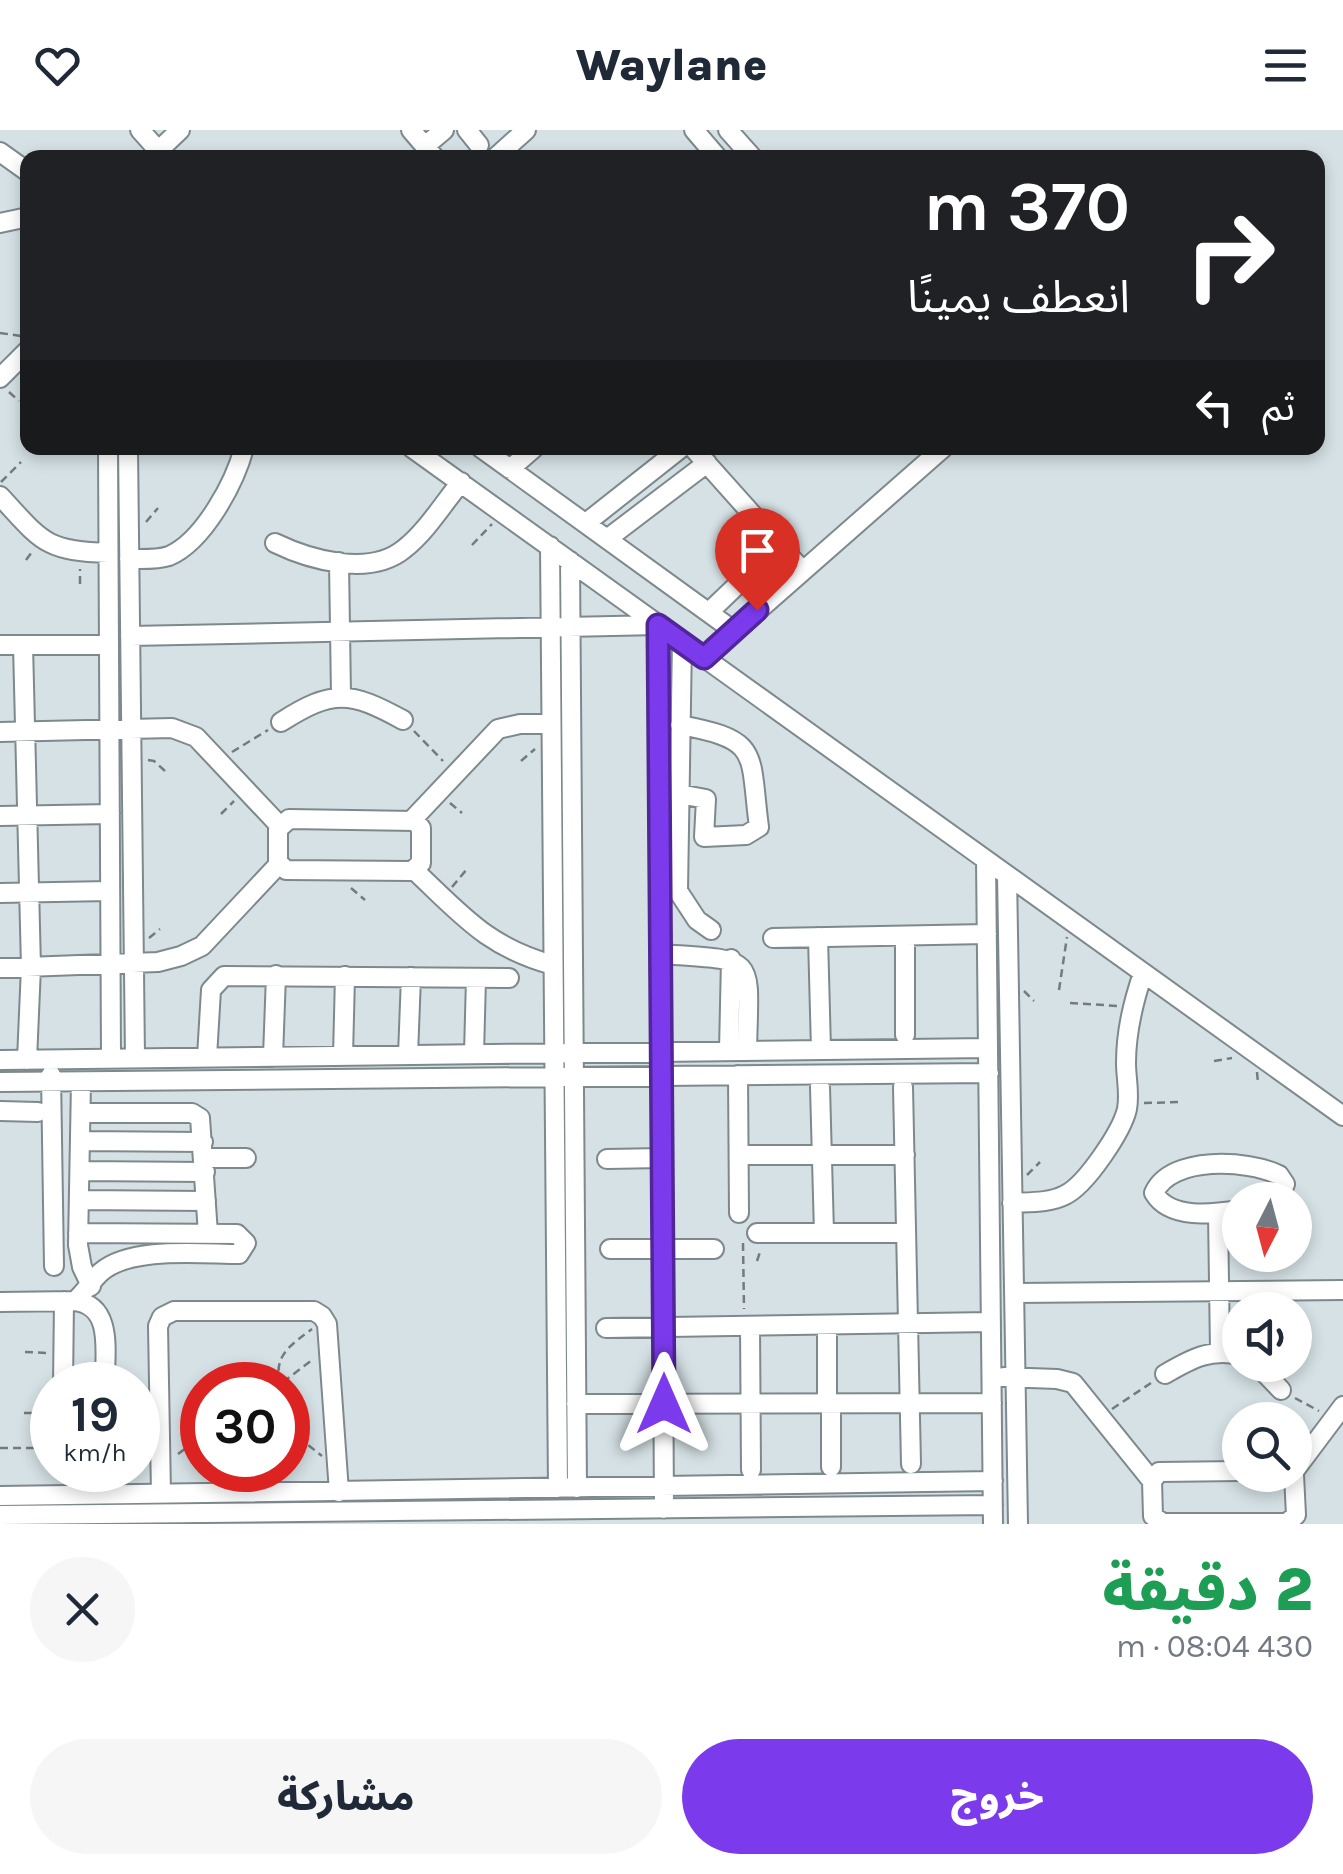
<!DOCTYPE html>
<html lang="ar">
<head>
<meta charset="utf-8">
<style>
	body { margin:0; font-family:Karla,"Noto Sans Arabic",sans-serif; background:#f6f6f7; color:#1f2937; direction:rtl; height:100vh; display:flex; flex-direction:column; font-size:38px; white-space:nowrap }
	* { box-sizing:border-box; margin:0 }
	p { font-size:32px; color:#747a83 }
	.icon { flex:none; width:55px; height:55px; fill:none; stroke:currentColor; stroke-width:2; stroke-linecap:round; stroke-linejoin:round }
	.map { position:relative; height:1394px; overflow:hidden; direction:ltr }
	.details { display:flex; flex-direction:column; background:#fff; flex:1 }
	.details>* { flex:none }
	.hud { position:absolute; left:20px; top:20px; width:1305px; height:305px; border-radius:20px; box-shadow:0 5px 15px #0003; direction:rtl; background:#202124; color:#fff; overflow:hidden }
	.needle { width:65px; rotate:186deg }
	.controls { position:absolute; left:1222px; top:1052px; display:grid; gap:20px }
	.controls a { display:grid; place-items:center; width:90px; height:90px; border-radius:50%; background:#fff; box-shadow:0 5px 15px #0003; font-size:50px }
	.speed { position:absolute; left:30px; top:1232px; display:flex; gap:20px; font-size:50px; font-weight:700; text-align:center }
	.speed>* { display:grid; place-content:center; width:130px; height:130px; border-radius:50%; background:#fff; box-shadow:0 5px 15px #0003; line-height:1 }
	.speed small { font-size:25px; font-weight:400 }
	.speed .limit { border:15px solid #d22; background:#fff; color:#111 }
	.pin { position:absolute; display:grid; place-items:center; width:85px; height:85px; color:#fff; margin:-102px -42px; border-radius:50% 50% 50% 0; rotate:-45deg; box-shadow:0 0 10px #0007 }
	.pin .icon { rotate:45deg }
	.me { position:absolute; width:110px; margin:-55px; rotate:0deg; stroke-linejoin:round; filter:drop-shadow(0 0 8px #0008) }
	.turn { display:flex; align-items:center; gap:35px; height:210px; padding:0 30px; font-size:45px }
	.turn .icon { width:130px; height:130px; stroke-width:2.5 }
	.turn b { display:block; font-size:70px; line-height:85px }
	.then { display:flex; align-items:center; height:95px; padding:0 30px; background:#0003; gap:20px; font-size:38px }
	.round { display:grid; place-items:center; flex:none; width:105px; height:105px; border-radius:52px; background:#f6f6f7 }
	.overview { display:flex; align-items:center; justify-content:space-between; height:170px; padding:0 30px }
	h1 { font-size:60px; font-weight:800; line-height:75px; color:#1e9e55 }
	.primary-button { display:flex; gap:20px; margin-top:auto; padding:20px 30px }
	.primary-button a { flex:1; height:115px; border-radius:60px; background:#7c3aed; color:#fff; font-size:40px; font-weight:800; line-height:115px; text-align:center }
	.primary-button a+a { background:#f6f6f7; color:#1f2937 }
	header { display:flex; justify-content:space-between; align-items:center; height:130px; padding:0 30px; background:#fff; font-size:45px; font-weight:800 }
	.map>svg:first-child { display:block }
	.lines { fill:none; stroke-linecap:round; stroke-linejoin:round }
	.minor-casing { stroke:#7e898d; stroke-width:22 }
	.path { stroke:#737b7e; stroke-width:2.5; stroke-dasharray:8 5; stroke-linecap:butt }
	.minor { stroke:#fff; stroke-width:18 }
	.route-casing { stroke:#51269a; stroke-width:25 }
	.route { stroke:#7c3aed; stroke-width:18 }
</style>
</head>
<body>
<header><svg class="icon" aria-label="menu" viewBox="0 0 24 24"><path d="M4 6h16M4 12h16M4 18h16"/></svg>Waylane<svg class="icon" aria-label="heart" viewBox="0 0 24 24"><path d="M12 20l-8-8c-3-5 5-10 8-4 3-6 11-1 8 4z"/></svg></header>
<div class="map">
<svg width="1343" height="1394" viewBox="0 0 1343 1394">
	<rect width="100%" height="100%" fill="#d5e1e5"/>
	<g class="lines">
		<defs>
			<path id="minor" d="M140,0l25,28
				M411,0l24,28
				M467,0l12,15
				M694,0l24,28
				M728,0l25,28
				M425,16l19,-16
				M158,21l22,-21
				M0,22l28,20
				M495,28l31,-28
				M0,93l28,-6
				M0,248l28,-28
				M108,318l3,610
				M128,318l7,610
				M412,318l931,668
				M481,318l253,183
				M693,318l109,122
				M510,339l24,-21
				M0,366c42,45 44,55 108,57
				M586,393l95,-75
				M607,409l100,-76
				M275,413c35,17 95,34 129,6 22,-17 39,-45 57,-67
				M550,416l8,942
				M129,429c13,0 28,1 40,-3 35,-15 66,-74 75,-108
				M570,431l7,927
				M339,432l2,134
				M709,482l70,-67
				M130,506l529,-11 5,884
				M682,511l-4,250 19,29 14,10
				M0,515h109
				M23,515l8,322 -4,93
				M704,528l239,-210
				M281,592c52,-33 69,-31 122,-2
				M0,602l172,-4 24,9 83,88
				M679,664l27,5 -2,38 42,-2 13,-8c-10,-75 3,-87 -79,-102
				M0,686l110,-2
				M289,689l126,2 6,7v35l-9,8 -126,-1 -8,-8v-33z
				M412,690l86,-91 22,-5h30
				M986,730l7,664
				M414,740c48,45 73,77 139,95
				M1007,745l11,649
				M0,763l110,-2
				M905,806v99
				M818,807l3,113
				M773,808l214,-4
				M661,824c98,7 88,-1 86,97
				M0,838l158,-6 23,-6 21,-10 77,-82
				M729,921l2,-92
				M474,924l2,-76
				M408,925l3,-78
				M343,926l2,-80
				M207,927l4,-67 13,-14 285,2
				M273,927l3,-82
				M0,930l988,-12
				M51,945l3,191
				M738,945l1,138
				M0,952l989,-9
				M81,952l-3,163 4,22 9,19
				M820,957l4,146
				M903,957l8,377
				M0,981l38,1
				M81,983h111l8,5 8,116
				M81,1011l122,1
				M739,1025h166
				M204,1028h42
				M607,1029l55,-1
				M80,1041l125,1
				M79,1070l127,1
				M1012,1073c17,-1 38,0 53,-8 21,-10 57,-64 62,-86 3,-16 -1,-31 -1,-46 0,-32 7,-60 17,-90
				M1240,1080c-27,4 -70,10 -86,-17 17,-38 94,-33 125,-18l6,9 -4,10 -10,6
				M1218,1083l2,138
				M757,1103h149
				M610,1119h104
				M1014,1163l329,-3
				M75,1171c40,5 29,55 30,84
				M0,1172l75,-1c10,-9 17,-21 26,-29 30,-26 100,-18 138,-18l7,-11 -9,-9 -159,-1
				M827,1195v78
				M750,1196l1,144
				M606,1198l385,-6
				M1257,1235l24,25
				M1165,1244c26,-15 45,-26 75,-19
				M63,1247l42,-1
				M1004,1247l53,2 16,4 79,98
				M63,1255l1,-84
				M576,1274l416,-1
				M831,1337v-64
				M1295,1340l48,-64
				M1240,1341l-81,1 -7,9 1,35 10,7h124l9,-8 -2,-40
				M161,1364l-3,-168 4,-9 12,-6h140l8,5 5,8 12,168
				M0,1366l993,-15
				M0,1385l993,-10"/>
		</defs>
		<use href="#minor" class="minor-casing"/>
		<path class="path" d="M0,203l21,3
			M9,262l10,9
			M148,318l3,1
			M1,352l20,-20
			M146,392l12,-14
			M472,415l20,-21
			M26,430l6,-8
			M80,454v-15
			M414,601l29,30
			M232,622l36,-22
			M148,630l6,1 11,10
			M521,631l14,-12
			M450,673l12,10
			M221,684l13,-13
			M452,757l15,-18
			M351,758l14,12
			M149,808l11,-9
			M1059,860l8,-53
			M1024,861l10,10
			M1070,873l48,3
			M1214,931l18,-3
			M1257,942l1,11
			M1144,973l36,-1
			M1027,1045l13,-13
			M743,1113l1,66
			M757,1131l4,-12
			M25,1222l22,1
			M283,1252l29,-22
			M280,1254c-7,-29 11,-39 32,-55
			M1295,1268l24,13
			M1112,1279l39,-26
			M24,1283h28
			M288,1299l34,27
			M0,1318h52
			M178,1324l24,-18"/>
		<use href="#minor" class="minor"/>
	</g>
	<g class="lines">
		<defs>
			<path id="route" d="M664,1274l-6,-779 46,33 53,-48"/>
		</defs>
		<use href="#route" class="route-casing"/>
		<use href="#route" class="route"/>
	</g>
</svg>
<div class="controls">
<a><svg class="needle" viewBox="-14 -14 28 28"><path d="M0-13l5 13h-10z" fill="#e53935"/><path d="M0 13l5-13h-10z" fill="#747a83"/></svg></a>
<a><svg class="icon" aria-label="sound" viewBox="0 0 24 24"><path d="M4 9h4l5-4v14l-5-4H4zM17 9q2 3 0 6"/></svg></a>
<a><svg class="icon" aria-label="search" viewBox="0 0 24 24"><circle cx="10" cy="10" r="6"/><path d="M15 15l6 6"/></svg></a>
</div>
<div class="speed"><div>19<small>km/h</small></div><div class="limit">30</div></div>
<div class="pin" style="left:757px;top:480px;background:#d93025"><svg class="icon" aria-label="arrive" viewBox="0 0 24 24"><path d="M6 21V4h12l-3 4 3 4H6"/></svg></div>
<svg class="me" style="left:664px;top:1274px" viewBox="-20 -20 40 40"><path d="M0-17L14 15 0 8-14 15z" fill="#7c3aed" stroke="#fff" stroke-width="4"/></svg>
<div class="hud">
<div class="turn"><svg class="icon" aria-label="right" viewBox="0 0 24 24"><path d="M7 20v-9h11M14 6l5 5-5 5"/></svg><div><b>370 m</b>انعطف يمينًا</div></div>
<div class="then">ثم<svg class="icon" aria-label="left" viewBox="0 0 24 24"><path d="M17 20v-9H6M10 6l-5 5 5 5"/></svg></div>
</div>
</div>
<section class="details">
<div class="overview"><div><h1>2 دقيقة</h1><p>430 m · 08:04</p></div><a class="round"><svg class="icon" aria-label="close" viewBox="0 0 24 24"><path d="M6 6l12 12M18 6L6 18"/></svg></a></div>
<div class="primary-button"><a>خروج</a><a>مشاركة</a></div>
</section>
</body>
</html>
